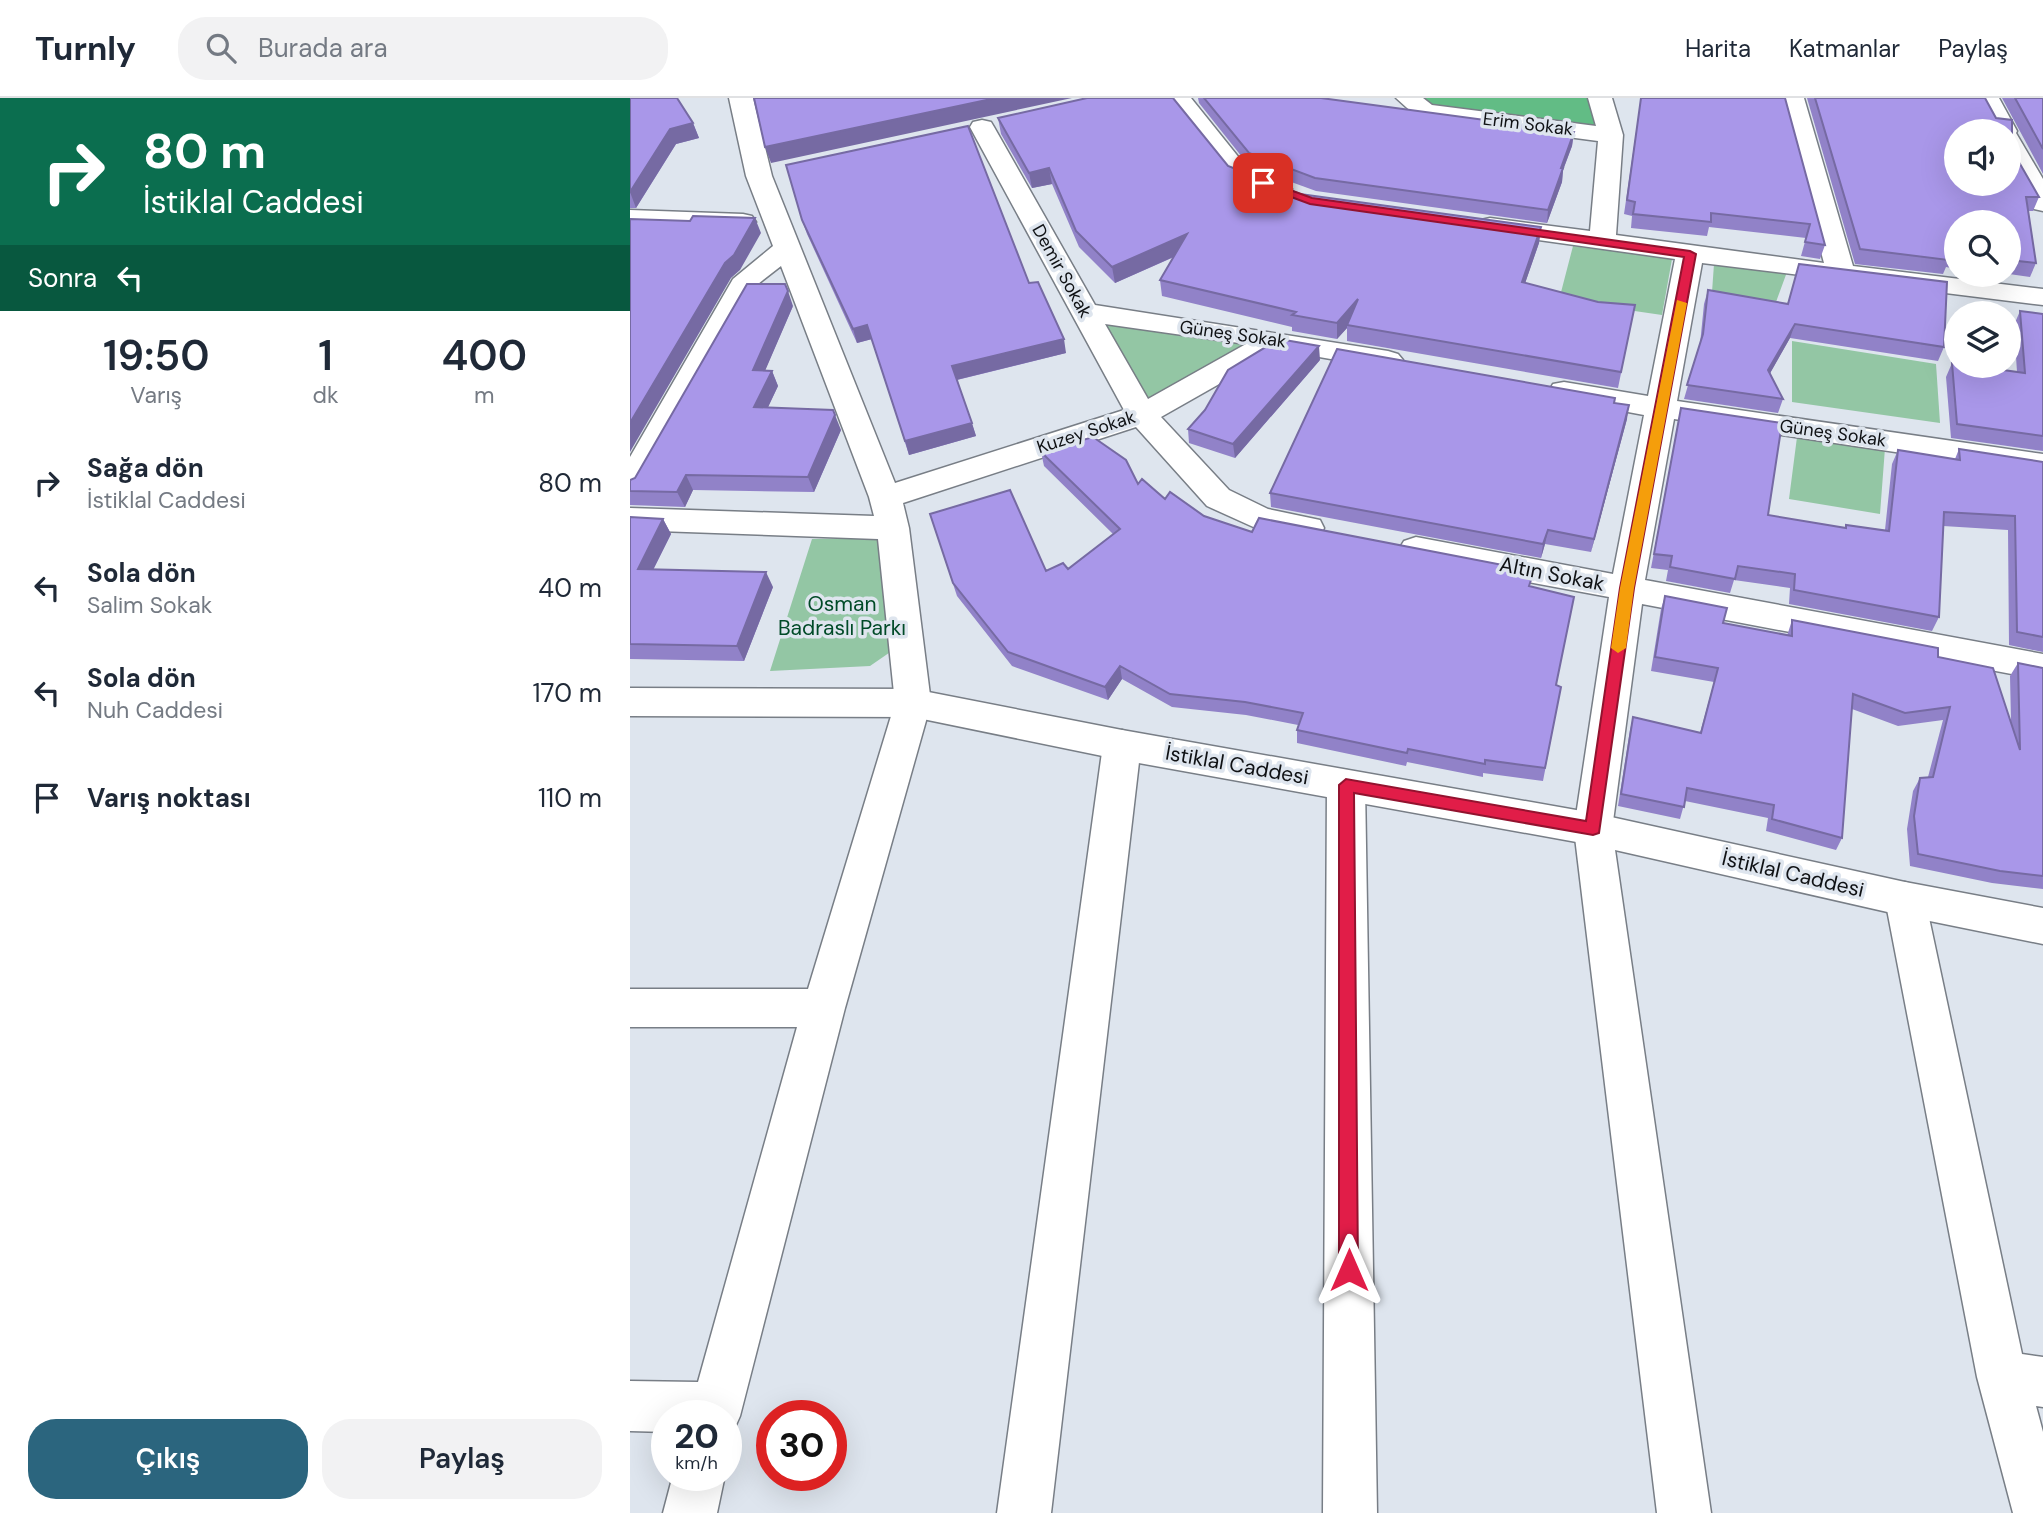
<!DOCTYPE html>
<html lang="tr">
<head>
<meta charset="utf-8">
<style>
	body { margin:0; font-family:"DM Sans",sans-serif; background:#f2f2f3; color:#1f2937; height:100vh; display:flex; flex-direction:column; font-size:26px; white-space:nowrap }
	* { box-sizing:border-box; margin:0 }
	p { font-size:23px; color:#747a83 }
	.icon { flex:none; width:38px; height:38px; fill:none; stroke:currentColor; stroke-width:2; stroke-linecap:round; stroke-linejoin:round }
	.map { position:relative; flex:1; overflow:hidden }
	.panel { display:flex; flex-direction:column; background:#fff; width:630px }
	.panel>* { flex:none }
	.hud { background:#0b6e4f; color:#fff; overflow:hidden }
	.buttons { position:absolute; left:1314px; top:21px; display:grid; gap:14px }
	.buttons a { display:grid; place-items:center; width:77px; height:77px; border-radius:50%; background:#fff; box-shadow:0 7px 28px #0002; font-size:35px }
	.speed { position:absolute; left:21px; top:1302px; display:flex; gap:14px; font-size:35px; font-weight:700; text-align:center }
	.speed>* { display:grid; place-content:center; width:91px; height:91px; border-radius:50%; background:#fff; box-shadow:0 7px 28px #0002; line-height:1 }
	.speed small { font-size:18px; font-weight:400 }
	.speed .limit { border:10px solid #d22; background:#fff; color:#111 }
	.pin { position:absolute; display:grid; place-items:center; width:60px; height:60px; color:#fff; margin:-30px; border-radius:14px; box-shadow:0 4px 10px #0006 }
	.me { position:absolute; width:77px; margin:-38px; rotate:0deg; stroke-linejoin:round; filter:drop-shadow(0 0 5px #0008) }
	.turn { display:flex; align-items:center; gap:24px; height:147px; padding:0 28px; font-size:32px }
	.turn .icon { width:91px; height:91px; stroke-width:2.5 }
	.turn b { display:block; font-size:49px; line-height:60px }
	.then { display:flex; align-items:center; height:66px; padding:0 28px; background:#0003; gap:14px; font-size:26px }
	.eta { display:flex; justify-content:space-evenly; align-items:center; height:119px; text-align:center }
	.eta b { font-size:42px; font-weight:600; line-height:49px }
	.primary-button { display:flex; gap:14px; margin-top:auto; padding:14px 28px }
	.primary-button a { flex:1; height:80px; border-radius:28px; background:#2b657e; color:#fff; font-size:28px; font-weight:600; line-height:80px; text-align:center }
	.primary-button a+a { background:#f2f2f3; color:#1f2937 }
	ul { padding:0; list-style:none }
	li { display:flex; align-items:center; gap:21px; height:105px; padding:0 28px }
	li div { flex:1 }
	li b { display:block; font-size:26px }
	li em { font-style:normal }
	header { display:flex; align-items:center; gap:42px; box-sizing:border-box; height:98px; padding:0 35px; background:#fff; border-bottom:2px solid #e0e1e3 }
	header strong { font-size:33px }
	nav { display:flex; gap:38px; margin-inline-start:auto; font-size:24px }
	.search { width:490px; height:63px; background:#f2f2f3; display:flex; align-items:center; gap:18px; box-sizing:border-box; padding:0 24px; border-radius:28px; color:#747a83; font-size:26px }
	main { display:flex; flex:1; min-height:0 }
	.map>svg:first-child { display:block }
	.green { fill:#93c6a4 }
	.forest { fill:#62bc85 }
	.lines { fill:none; stroke-linecap:round; stroke-linejoin:round }
	.street-casing { stroke:#787e86; stroke-width:3 }
	.secondary-casing { stroke:#787e86; stroke-width:3 }
	.street { fill:#fff; fill-rule:evenodd }
	.secondary { fill:#fff; fill-rule:evenodd }
	.wall { fill:#9182c8 }
	.shaded-wall { fill:#766aa3 }
	.building { fill:#a997e9; stroke:#766aa3; stroke-width:2; fill-rule:evenodd }
	.route { fill:#e11d48; stroke:#92132f; stroke-width:2 }
	.slow { fill:#f59e0b }
	.labels { text-anchor:middle; stroke-width:7; stroke-linejoin:round; paint-order:stroke }
	.far-street-label { font-size:18px; fill:#0f1114; stroke:#dee5ee }
	.street-label { font-size:21px; fill:#0f1114; stroke:#dee5ee }
	.park-label { font-size:21px; fill:#004a27; stroke:#dee5ee }
</style>
</head>
<body>
<header>
<strong>Turnly</strong>
<div class="search"><svg class="icon" aria-label="search" viewBox="0 0 24 24"><circle cx="10" cy="10" r="6"/><path d="M15 15l6 6"/></svg>Burada ara</div>
<nav><a>Harita</a><a>Katmanlar</a><a>Paylaş</a></nav>
</header>
<main>
<section class="panel">
<div class="hud">
<div class="turn"><svg class="icon" aria-label="right" viewBox="0 0 24 24"><path d="M7 20v-9h11M14 6l5 5-5 5"/></svg><div><b>80 m</b>İstiklal Caddesi</div></div>
<div class="then">Sonra<svg class="icon" aria-label="left" viewBox="0 0 24 24"><path d="M17 20v-9H6M10 6l-5 5 5 5"/></svg></div>
</div>
<div class="eta">
<div><b>19:50</b><p>Varış</p></div>
<div><b>1</b><p>dk</p></div>
<div><b>400</b><p>m</p></div>
</div>
<ul>
<li><svg class="icon" aria-label="right" viewBox="0 0 24 24"><path d="M7 20v-9h11M14 6l5 5-5 5"/></svg><div><b>Sağa dön</b><p>İstiklal Caddesi</p></div><em>80 m</em></li>
<li><svg class="icon" aria-label="left" viewBox="0 0 24 24"><path d="M17 20v-9H6M10 6l-5 5 5 5"/></svg><div><b>Sola dön</b><p>Salim Sokak</p></div><em>40 m</em></li>
<li><svg class="icon" aria-label="left" viewBox="0 0 24 24"><path d="M17 20v-9H6M10 6l-5 5 5 5"/></svg><div><b>Sola dön</b><p>Nuh Caddesi</p></div><em>170 m</em></li>
<li><svg class="icon" aria-label="arrive" viewBox="0 0 24 24"><path d="M6 21V4h12l-3 4 3 4H6"/></svg><div><b>Varış noktası</b></div><em>110 m</em></li>
</ul>
<div class="primary-button"><a>Çıkış</a><a>Paylaş</a></div>
</section>
<div class="map">
<svg width="1413" height="1415" viewBox="0 0 1413 1415">
	<rect width="100%" height="100%" fill="#dee5ee"/>
	<path class="green" d="M943,148l99,13 -10,56 -103,-15z
		M1084,166l73,8 -11,30 -64,-10z
		M455,214l190,28 -133,75z
		M1162,243l144,23 4,59 -148,-21z
		M1167,339l88,11 -5,66 -91,-15z
		M253,440l16,108 -29,20 -100,5 42,-132z"/>
	<path class="forest" d="M778,0h192l11,37 -186,-24z"/>
	<g class="lines">
		<defs>
			<path id="street" d="M99,0h24l19,78 123,307 229,-73 -154,-283 3,-5 9,-2 9,2 3,5 101,178 293,46 10,3 5,6 -5,6 -10,3 -109,-19 -118,67 68,73 39,19 52,11 4,8 -4,8 -12,3 -48,-9 -53,-24 -71,-79 -233,76 6,25 22,175 -86,305 -105,408 -8,18 -6,2v-20h-59v16l-37,-1v-50l68,1 99,-355h-167v-38h178l87,-286 -17,-164 -248,-9v-22l244,8 -5,-19 -88,-231 -23,18 -112,200 -5,8 -11,3v-38l103,-178 40,-33 -27,-70zM475,226l141,20 -98,55z
				M536,0h25l57,71 40,15 4,5 -4,5c-13,4 -45,-6 -57,-14 -12,-8 -55,-67 -65,-82z
				M766,0h27l9,7 164,21 -8,-28h24l11,37 -7,100 208,28 -44,-165h24l49,168 190,23v16l-341,-42 -25,138 366,53v20l-369,-55 -29,161 398,74v26l-401,-76 -30,225 99,684h-54l-83,-684 35,-232 -193,-36 -12,-4 -5,-8 5,-8 12,-4 197,37 31,-159 -80,-15 -11,-2 -4,-7 4,-7 11,-2 84,14 27,-137 -194,-27 -4,-6 4,-6 9,-2 100,13 8,-90 -173,-23 -9,-2z
				M1345,0h24l18,33 -1,2 27,46v32l-9,-2 -25,-46v-32h-16z
				M0,112l113,4 9,2 4,6 -4,6 -9,2 -113,-4z
				M492,632l13,5 6,10 -90,768h-54l106,-768 6,-10z
				M716,672l13,4 6,11 12,728h-54l4,-728 6,-11z
				M1275,784l14,5 6,12 97,455 21,3v50l-7,-1 7,26v81h-30l-36,-136 -92,-478 6,-12z
				M43,1377h52l-8,38h-54z"/>
			<path id="secondary" d="M0,590l283,1 209,41 471,83 312,69 138,26v36l-138,-28 -312,-71 -471,-85 -209,-43 -283,-1z"/>
		</defs>
		<use href="#street" class="street-casing"/>
		<use href="#secondary" class="secondary-casing"/>
		<use href="#street" class="street"/>
		<use href="#secondary" class="secondary"/>
	</g>
	<path class="wall" d="M0,0l63,25 6,15 -23,6 -40,64h-6z
		M568,0h123l253,34 -2,14 -9,24 -1,12 -15,41 -231,-32 -66,-24 -51,-64z
		M1011,0h144l40,147 -5,14 -19,-3 5,-18 -97,-11 -2,9 -76,-8 1,-12 -8,-2z
		M1177,0h178l27,52 27,47 -6,14h-5l8,52 -6,14 -21,-3v-52h-53v47l-10,-2 -3,7 -88,-10z
		M1372,0h41v76z
		M368,20l230,48 72,28 241,33 -2,16 -14,40 73,19 37,3 -17,83 -271,-47v-13l-10,11 -45,-8v-4l-130,-31 -2,-16 14,-23 -59,26 -36,-36 -27,-63 -20,4 -31,-54z
		M172,122l227,63 37,70 -109,27 19,56 -67,19 -37,-116 -15,4 -50,-109z
		M1078,192l236,57 -6,14 -148,-23 -20,35 13,26 -5,14 -94,-14 16,-55 4,-40z
		M163,208l-28,64 7,1 6,15 -10,21 73,23 -27,62 -121,-2 -8,17 -55,-2v-25l5,-2z
		M1390,213l23,3v137l-92,-13 -5,-61 6,-14 65,9 -3,-47z
		M690,262l-85,98 -46,-15 -1,-14z
		M984,305l13,16 -36,133 -46,-8 -4,14 -270,-51 -1,-14z
		M1051,310l87,107 77,13 1,-3 39,5 7,-66 6,-14 57,9 4,-10 84,13v190l-34,-7 -1,-115 -65,-4 -4,91 -7,14 -143,-27 1,-16 -56,-8 -4,13 -64,-12 2,-11 -17,-2z
		M411,354l97,32 27,15 39,17 48,16 279,54 25,99 5,2 -18,94 -60,-8v4l-76,-15 -1,4 -109,-23v-13l1,-5 -52,-10 -74,-8 -50,-28 -14,21 -96,-34 -55,-70 -27,-82 116,57 22,-2 45,-35 -69,-68z
		M0,419l33,2 8,15 -18,36 120,17 -29,74 -114,-2z
		M1035,498l58,27 64,13 5,-16 146,37 73,64 -1,-45 8,-13 25,5v221l-51,-6 -82,-17 -3,-37 6,-38 7,-13 8,-1 15,-57 -45,6 -46,-17 -10,129 -6,12 -70,-19 2,-13 -83,-17 -5,18 -62,-13 12,-76 3,-13 67,16 14,-51 -63,-11 10,-62z"/>
	<path class="shaded-wall" d="M366,0h76l-301,65 -6,-16z
		M63,25l6,15 -23,6 -40,64 -6,-16 40,-63z
		M944,34l-2,14 -9,24 -1,12 -15,41 1,-13 13,-42z
		M419,70l3,16 -20,4 -3,-15z
		M125,120l6,15 -21,37 -9,8 -101,174v-29l95,-160z
		M911,129l-2,16 -19,55 2,-16z
		M557,136l2,16 -74,33 -3,-16z
		M158,193l5,15 -34,79 -6,-15z
		M728,201l-11,26v3l-10,11v-16z
		M1165,226l-5,14 -26,46 4,-14z
		M237,227l5,14 -15,4 -4,-14z
		M434,241l2,14 -110,27 -4,-14z
		M689,248l1,14 -85,98 -2,-14z
		M142,273l6,15 -17,36 -7,-15z
		M999,307l-2,14 -36,133 3,-13z
		M205,317l6,15 -27,62 -6,-15z
		M342,325l4,13 -67,19 -4,-14z
		M56,377l7,15 -8,17 -8,-15z
		M33,421l8,15 -25,50 -8,-15z
		M918,432l-3,14 -4,14 2,-14z
		M136,474l7,15 -29,74 -7,-15z
		M490,568l2,13 -14,21 -3,-13z"/>
	<path class="building" d="M0,0h47l16,25 -23,6 -40,63z
		M124,0h242l-231,49z
		M457,0h86l55,68 72,28 241,33 -19,55 76,20 37,3 -14,67 -274,-47 11,-26 -21,24 -45,-8 4,-3 -136,-32 27,-46 -75,33 -36,-36 -27,-63 -20,5 -31,-55z
		M574,0h117l253,34 -13,36h2l-15,42 -233,-32 -66,-25z
		M1011,0h144l40,147 -20,-3 5,-18 -99,-11v9l-78,-8 2,-12 -8,-2z
		M1185,0h170l11,20 16,2v30l27,47h-13l10,66 -27,-3v-38h-53v32l-7,-1 -1,7 -88,-11zM1326,33h53v53h-53z
		M1385,0h28v51z
		M338,28l61,157 9,-1 26,57 -112,27 20,57 -67,18 -38,-116 -14,4 -51,-109 -16,-55z
		M63,118l62,2 -21,37 -9,8 -95,160v-204l60,2z
		M1169,166l148,18 -3,65 -149,-23 -27,46 15,29 -96,-14 16,-51 5,-44 80,14z
		M117,186h38l3,7 -35,79 19,1 -18,36 79,3 2,5 -27,62 -122,-2 -9,17 -47,-1v-11l5,-2z
		M1390,213l23,3v122l-86,-12 -5,-61h4v3h18l51,7z
		M649,241l40,7 -86,98 -45,-15 17,-19 23,-40z
		M707,251l278,49 -1,5 15,2 -35,134 -46,-9 -5,14 -273,-51z
		M1051,310l101,15 -14,92 78,13v-3l43,6 9,-81 62,10 -1,-11 84,13v175l-26,-5 -2,-116 -71,-4 -5,105 -145,-27 1,-16 -57,-8 -3,13 -65,-12 2,-11 -18,-2z
		M463,339l33,23 12,24 4,-5 23,20 5,-7 34,24 48,16 7,-14 275,53 -5,15 45,11 -18,88 5,2 -16,81 -60,-8v4l-77,-15 -1,4 -110,-23 6,-17 -58,-11 -75,-8 -50,-28 -15,21 -97,-35 -55,-69 -23,-69 80,-24 36,81 17,-8 5,6 52,-40 -79,-77z
		M0,419l33,2 -25,50 128,3 -29,74 -107,-2z
		M1035,498l62,12 -4,15 69,13v-16l146,28v9l55,11 27,82 -2,-87 25,5v208l-43,-5 -82,-17 -4,-38 6,-38 13,-1 17,-70 -45,6 -52,-19 -11,144 -70,-19 2,-14 -87,-17 -3,19 -63,-13 12,-77 68,16 17,-65 -63,-11z"/>
	<path class="route" d="M633,82l49,18 378,53 6,3 -62,334 -35,245 -6,2 -239,-42 4,477 -2,7 -7,3 -7,-3 -3,-7v-485l7,-6 240,42 34,-233 64,-331 -374,-53 -51,-19 -2,-2z"/>
	<path class="slow" d="M1047,202l10,3 -53,285 -8,60 -8,5 -7,-5 9,-60z"/>
	<g class="labels">
		<g class="far-street-label">
			<text transform="translate(898 26) rotate(7)" y="6">Erim Sokak</text>
			<text transform="translate(432 173) rotate(61)" y="6">Demir Sokak</text>
			<text transform="translate(603 236) rotate(8)" y="6">Güneş Sokak</text>
			<text transform="translate(456 334) rotate(-18)" y="6">Kuzey Sokak</text>
			<text transform="translate(1203 335) rotate(8)" y="6">Güneş Sokak</text>
		</g>
		<g class="street-label">
			<text transform="translate(922 476) rotate(11)" y="7">Altın Sokak</text>
			<text transform="translate(607 667) rotate(10)" y="7">İstiklal Caddesi</text>
			<text transform="translate(1163 776) rotate(13)" y="7">İstiklal Caddesi</text>
		</g>
		<g class="park-label">
			<text x="212" y="513">Osman<tspan x="212" dy="24">Badraslı Parkı</tspan></text>
		</g>
	</g>
</svg>
<div class="buttons">
<a><svg class="icon" aria-label="sound" viewBox="0 0 24 24"><path d="M4 9h4l5-4v14l-5-4H4zM17 9q2 3 0 6"/></svg></a>
<a><svg class="icon" aria-label="search" viewBox="0 0 24 24"><circle cx="10" cy="10" r="6"/><path d="M15 15l6 6"/></svg></a>
<a><svg class="icon" aria-label="layers" viewBox="0 0 24 24"><path d="M12 4l9 5-9 5-9-5zM3 14l9 5 9-5"/></svg></a>
</div>
<div class="speed"><div>20<small>km/h</small></div><div class="limit">30</div></div>
<div class="pin" style="left:633px;top:85px;background:#d93025"><svg class="icon" aria-label="arrive" viewBox="0 0 24 24"><path d="M6 21V4h12l-3 4 3 4H6"/></svg></div>
<svg class="me" style="left:719px;top:1172px" viewBox="-20 -20 40 40"><path d="M0-17L14 15 0 8-14 15z" fill="#e11d48" stroke="#fff" stroke-width="4"/></svg>
</div>
</main>
</body>
</html>
